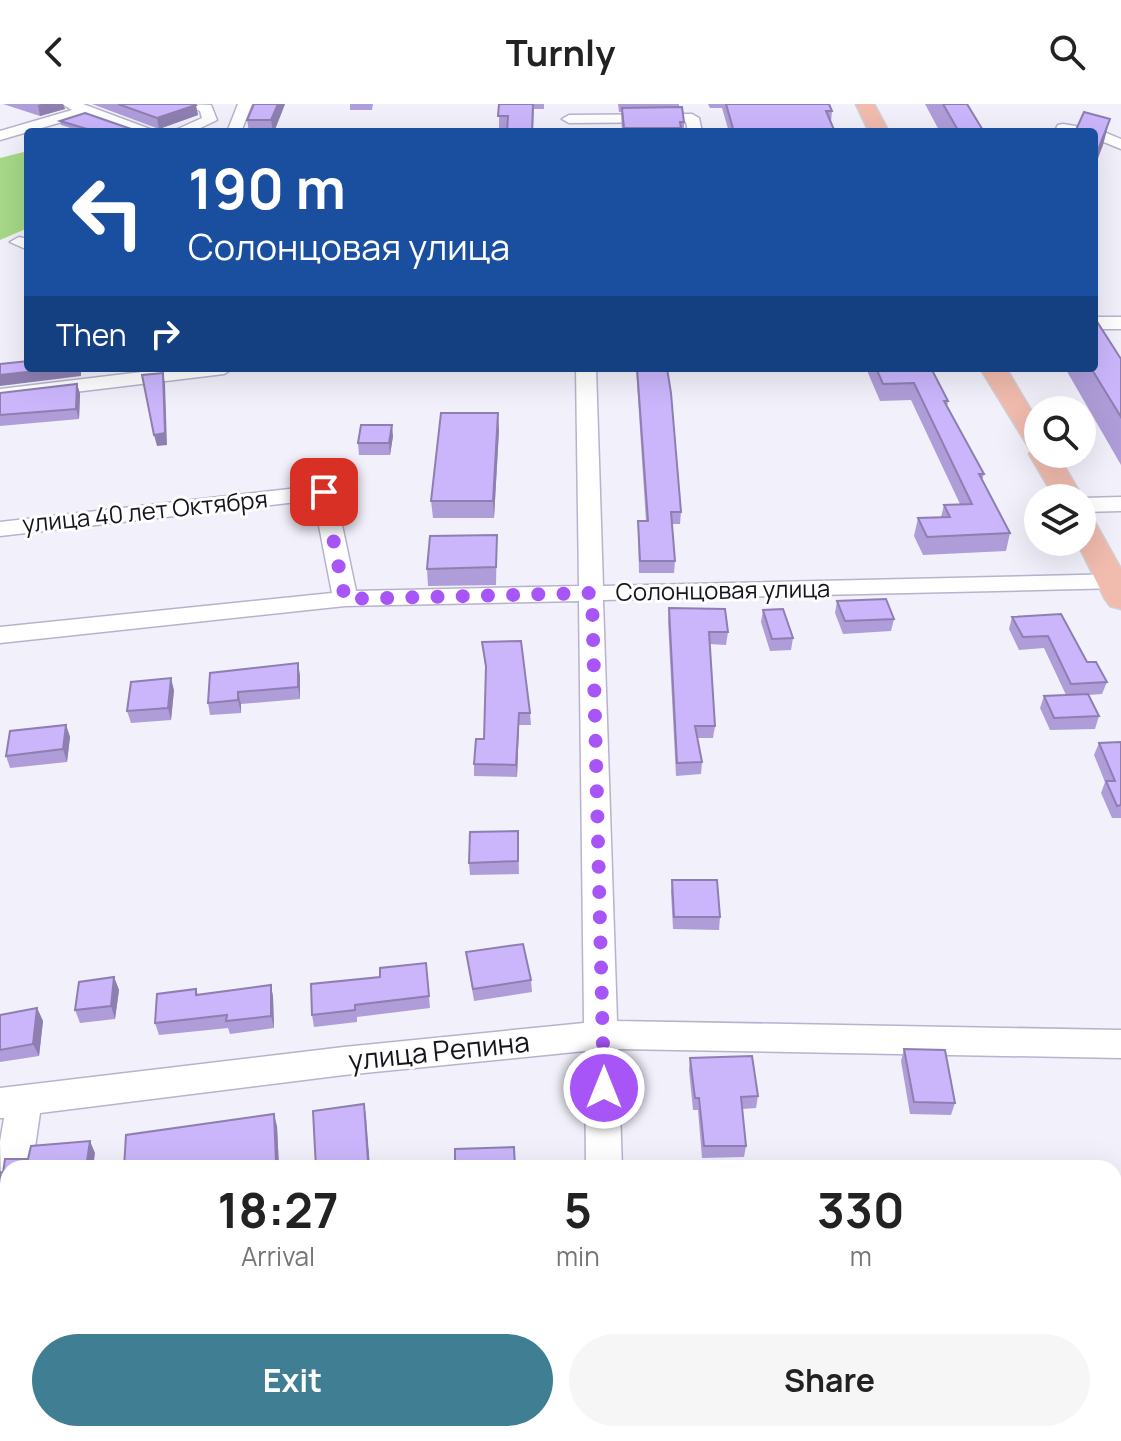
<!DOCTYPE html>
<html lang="en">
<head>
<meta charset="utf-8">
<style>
	body { margin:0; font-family:Manrope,sans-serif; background:#f6f6f6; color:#222; height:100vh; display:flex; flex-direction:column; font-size:30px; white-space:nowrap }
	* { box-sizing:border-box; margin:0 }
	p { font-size:26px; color:#767676 }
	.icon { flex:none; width:44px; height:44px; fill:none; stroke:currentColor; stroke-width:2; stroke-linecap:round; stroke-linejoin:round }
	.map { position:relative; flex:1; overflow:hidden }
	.panel { position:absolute; left:0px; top:1056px; width:1122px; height:282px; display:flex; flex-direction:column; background:#fff; border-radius:24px 24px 0 0; box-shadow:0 8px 32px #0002 }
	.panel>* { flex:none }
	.banner { position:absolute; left:24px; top:24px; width:1074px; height:244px; border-radius:8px; box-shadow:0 8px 32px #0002; background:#1a4fa0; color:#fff; overflow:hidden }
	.controls { position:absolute; left:1024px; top:292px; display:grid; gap:16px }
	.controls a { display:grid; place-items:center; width:72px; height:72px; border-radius:50%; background:#fff; box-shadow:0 8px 32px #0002; font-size:40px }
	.pin { position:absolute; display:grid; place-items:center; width:68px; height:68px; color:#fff; margin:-34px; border-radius:16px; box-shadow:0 4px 12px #0006 }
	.me { position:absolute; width:88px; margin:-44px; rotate:0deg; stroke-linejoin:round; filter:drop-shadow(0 0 6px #0008) }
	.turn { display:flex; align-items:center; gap:28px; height:168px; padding:0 32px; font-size:36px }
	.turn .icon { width:104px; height:104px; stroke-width:2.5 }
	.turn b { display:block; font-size:56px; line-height:68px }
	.then { display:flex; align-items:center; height:76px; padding:0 32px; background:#0003; gap:16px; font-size:30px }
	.eta { display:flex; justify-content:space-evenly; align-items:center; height:136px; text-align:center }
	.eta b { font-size:48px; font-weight:700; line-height:56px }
	.action { display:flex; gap:16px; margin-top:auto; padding:16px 32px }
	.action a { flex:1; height:92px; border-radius:48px; background:#407e93; color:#fff; font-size:32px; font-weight:700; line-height:92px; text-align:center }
	.action a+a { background:#f6f6f6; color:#222 }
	header { display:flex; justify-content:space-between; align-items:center; height:104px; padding:0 32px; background:#fff; font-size:36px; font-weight:700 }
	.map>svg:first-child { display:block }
	.green { fill:#a6d988 }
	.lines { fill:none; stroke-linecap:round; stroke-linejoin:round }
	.minor-casing { stroke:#b7b3cd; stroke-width:3 }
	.major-casing { stroke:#d0d0d2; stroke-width:3 }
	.minor { fill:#fff; fill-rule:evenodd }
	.major { fill:#f1bbae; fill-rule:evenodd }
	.wall { fill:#af9dd9 }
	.shaded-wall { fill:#8e7fb0 }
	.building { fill:#cbb6fc; stroke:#8e7fb0; stroke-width:2 }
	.route { stroke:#a855f7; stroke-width:14; stroke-dasharray:0 25.2 }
	.labels { text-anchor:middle; stroke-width:6; stroke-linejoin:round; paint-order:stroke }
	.street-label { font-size:24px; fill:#16141d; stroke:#fefefe }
	.near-street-label { font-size:28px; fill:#16141d; stroke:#fefefe }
</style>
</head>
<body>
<header><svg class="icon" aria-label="back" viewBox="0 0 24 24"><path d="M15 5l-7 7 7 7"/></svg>Turnly<svg class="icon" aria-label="search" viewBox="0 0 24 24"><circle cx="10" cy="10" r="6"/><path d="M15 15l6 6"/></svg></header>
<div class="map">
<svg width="1121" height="1337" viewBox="0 0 1121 1337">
	<rect width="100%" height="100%" fill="#f1f0fb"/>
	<path class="green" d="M28,47v77l-28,12v-82z"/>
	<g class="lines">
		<defs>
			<path id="minor" d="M62,0h21l75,28h-21l-51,-17 -86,25v-9l72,-21z
				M186,0l25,1 6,15 -25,12h-21l31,-14 -2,-7z
				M238,0h14l-11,28h-14z
				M692,10l7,4 3,14h-14l-2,-10 -117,1 -7,-4 7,-4z
				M1063,20l36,6 22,9v10l-27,-11v-6h-40l4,-7z
				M19,133l9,2v11l-18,-8z
				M1094,213h27v12h-27z
				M175,264h59l-10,6 -224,27v-12z
				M576,264h20l7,218 518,-12v14l-518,12 14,421 504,9v28l-503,-9 4,119h-36l-1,-117 -241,24 -304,38 -8,55h-24v14l-7,-3 -1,-37 4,-24h-4v-30l344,-41 240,-24 -5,-422 -234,5 -345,37v-16l332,-34 -18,-93 -314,36v-14l324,-37 11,7 21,99 223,-5z
				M1121,393v14l-39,1v-14z
				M8,1085v81l-8,3v-81z
				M595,1330h42l1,7h-42z"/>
			<path id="major" d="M856,0h18l15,28h-20z
				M980,264h26l32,54v32h19l26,44 -1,2 -27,-2 -26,-44 2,-3z
				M1082,410l10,3 29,52v40l-11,-3 -5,-7 -28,-57h5z"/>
		</defs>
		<use href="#minor" class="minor-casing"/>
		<use href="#major" class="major-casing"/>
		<use href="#minor" class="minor"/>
		<use href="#major" class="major"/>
	</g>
	<path class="wall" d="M3,0h60l2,5 -25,7z
		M92,0h103l3,11 -39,14z
		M254,0h31l-11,28h-25l-2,-12z
		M350,0h23l-1,6h-22z
		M499,0h45v5h-10l-1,23h-34z
		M618,0h61v3l5,15v10h-62l-1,-20h-2z
		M708,0h121l3,7 -1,11 4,10h-106l-7,-24h-12z
		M925,0h42l17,28h-44z
		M60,17l74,9 1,2h-52l-22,-7z
		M1121,255v106l-56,-97h29z
		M636,264h31l14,144 -1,12h-8l3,37 -1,12h-35l-1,-52h8z
		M869,264h62l17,33 -1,6 37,67 -2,6 28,53 -4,18 -83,4 -9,-19 4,-18 23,-1 3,-12 16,-1 -49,-104 -31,1 -12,-28z
		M77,280l3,10 -1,25 -79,7v-33z
		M499,326l-5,88h-61l-2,-17z
		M393,332l-3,19h-31l-1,-12z
		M497,431l-1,50 -68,1 -1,-17z
		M837,497l57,18 -3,12 -48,3 -8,-21z
		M669,504l59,24 -2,13 -17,-1 6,82 -2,12h-16l5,24 -1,12 -25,2 -8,-155z
		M763,506l30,28 -2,12 -21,1 -9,-29z
		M1061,510l26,48 20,20 -5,12 -13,1 10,21 -4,13 -45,1 -10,-22 4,-12 22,-1 -22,-47 -25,2 -10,-21 3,-12z
		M482,538l48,71 1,12h-12l-2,52 -43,-1v-12l10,-25 2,-65z
		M210,569l90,2v24l-59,5v9l-31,2 -2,-12z
		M174,586l-3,30 -40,3 -4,-12z
		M66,621l4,12 -3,25 -57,6 -4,-12z
		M1121,638v76h-9l-11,-25 4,-11 -11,-27 5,-12z
		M518,727l1,43 -49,1 -1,-12z
		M672,776l48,37 -1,13 -46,-1 -2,-37z
		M466,848l65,28 1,12 -58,9z
		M426,859l4,45 -73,9v5l-43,5 -2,-12 68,-38z
		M114,873l5,13 -4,29 -35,4 -5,-13z
		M271,881l2,12 1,31 -44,6 -2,-6 -69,7 -4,-12 41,-34 2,6z
		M37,904l6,13 -4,35 -39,6v-47z
		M904,945l51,54 -4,12 -41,-1 -9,-53z
		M690,954l68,38 -2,12 -14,1 4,37 -2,11 -42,1 -4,-48h-5l-4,-40z
		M364,1000l6,64h-54z
		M277,1022l2,42h-155z
		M728,1330h70l-1,6 -14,1h-54z"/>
	<path class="shaded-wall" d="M42,0h21l2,5 -25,7 -2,-11z
		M278,0h7l-11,28h-1l-2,-12z
		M196,1l2,10 -39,14 -2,-11z
		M1110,15l-7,26 -9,24v-9z
		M62,264h19v8l-81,10v-11z
		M163,269l2,11 2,61 -10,1 -3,-11z
		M77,280l3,10 -1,25 -3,-10z
		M498,309l1,17 -5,88 -1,-17z
		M392,321l1,11 -3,19 -1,-12z
		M298,559l2,12v24l-2,-12z
		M171,574l3,12 -3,30 -3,-12z
		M238,588l3,12v9l-3,-13z
		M519,609v12l-2,52 -1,-12z
		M66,621l4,12 -3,25 -4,-13z
		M114,873l5,13 -4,29 -4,-13z
		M271,881l2,12 1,31 -3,-12z
		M37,904l6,13 -4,35 -6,-12z
		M364,1000l2,12 4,52 -2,-7z
		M274,1010l3,12 2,42h-2l-1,-6z
		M90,1037l5,12 -2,15h-7z
		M0,1071l7,11 -7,3z"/>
	<path class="building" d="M118,0h77l1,1 -39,13z
		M254,0h24l-7,16h-24z
		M499,0h34l-1,28h-25l1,-16h-10z
		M726,0h103l3,7h-6l9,21h-101z
		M943,0h24l17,28h-25z
		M682,3l2,15h-4l1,6h-57l-2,-20z
		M1084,8l26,7 -16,41v-28h-19z
		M85,9l49,17h-20v2h-17l-37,-11z
		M1094,216h2l25,39v58l-30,-49h3z
		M28,257v7h34l-62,7v-11z
		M637,264h30l4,25 10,119h-10l4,49h-35l-2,-40h10z
		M876,264h55l17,33h-4l40,73h-5l31,59 -83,4 -9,-19 32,-1 -6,-12 28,-1 -58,-121 -31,1z
		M163,269l2,60 -11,2 -12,-60z
		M77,280l-1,25 -76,6v-22z
		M441,309h57l-5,88h-62z
		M361,321h31l-3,18h-31z
		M497,431l-1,32 -69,2 3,-33z
		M886,495l8,20 -49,2 -8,-20z
		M669,504l56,1 3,23h-19l6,94h-20l7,36 -25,1z
		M783,505l10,29 -21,1 -9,-29z
		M1061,510l26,48h9l11,20 -36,2 -23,-48 -25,1 -11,-20z
		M521,537l9,72h-11l-3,52 -42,-1 2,-25h8l2,-73 -4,-24z
		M298,559v24l-60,5v8l-30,3 2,-30z
		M171,574l-3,30 -41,3 4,-29z
		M1088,590l11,22 -45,2 -10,-22z
		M66,621l-3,24 -57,7 4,-25z
		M1121,638v63l-4,1 -11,-25h9l-16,-38z
		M518,727v30l-49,2 1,-31z
		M672,776h45l3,37h-46z
		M523,840l8,36 -58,9 -7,-37z
		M426,859l3,33 -74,9v5l-43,5 -1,-31 69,-7v-9z
		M114,873l-3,29 -36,4 4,-28z
		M271,881v31l-45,5 1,-6 -72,8 2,-29 39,-5v6z
		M37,904l-4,36 -33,6v-35z
		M904,945l41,1 10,53 -41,-1z
		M752,952l6,40 -17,1 5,49h-42l-5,-48h-4l-5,-40z
		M364,1000l4,57 -52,7 -3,-57z
		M274,1010l2,48 -41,6h-111l2,-33z
		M90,1037l-4,27h-78v34h-3v-25l-5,-2v-3l3,1 2,-14h23l3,-13z
		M514,1043l1,21h-60v-19z
		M455,1330h39v7h-107z
		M732,1330h26l-26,3z"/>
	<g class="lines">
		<path class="route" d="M324,388l21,107 247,-6 12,495"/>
	</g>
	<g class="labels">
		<g class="street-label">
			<text transform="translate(145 408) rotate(-6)" y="8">улица 40 лет Октября</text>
			<text transform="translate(723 487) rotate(-1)" y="8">Солонцовая улица</text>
		</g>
		<g class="near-street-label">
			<text transform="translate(439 947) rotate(-6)" y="10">улица Репина</text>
		</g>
	</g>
</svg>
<div class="controls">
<a><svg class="icon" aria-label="search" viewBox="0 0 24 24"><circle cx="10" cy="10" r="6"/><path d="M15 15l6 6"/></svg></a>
<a><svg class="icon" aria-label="layers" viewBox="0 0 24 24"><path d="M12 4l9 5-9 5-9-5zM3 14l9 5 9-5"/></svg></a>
</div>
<div class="pin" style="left:324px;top:388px;background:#d93025"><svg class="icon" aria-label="arrive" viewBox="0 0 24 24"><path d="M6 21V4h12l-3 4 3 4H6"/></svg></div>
<svg class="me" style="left:604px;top:984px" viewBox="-20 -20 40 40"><circle r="17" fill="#a855f7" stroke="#fff" stroke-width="3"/><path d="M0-11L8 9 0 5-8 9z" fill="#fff"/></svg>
<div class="banner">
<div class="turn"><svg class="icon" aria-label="left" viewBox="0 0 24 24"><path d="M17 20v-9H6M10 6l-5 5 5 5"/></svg><div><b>190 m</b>Солонцовая улица</div></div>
<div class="then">Then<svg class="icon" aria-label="right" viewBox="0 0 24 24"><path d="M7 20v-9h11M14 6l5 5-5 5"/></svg></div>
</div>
<section class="panel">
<div class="eta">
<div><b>18:27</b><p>Arrival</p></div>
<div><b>5</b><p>min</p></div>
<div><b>330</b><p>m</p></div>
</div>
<div class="action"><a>Exit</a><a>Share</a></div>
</section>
</div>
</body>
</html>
